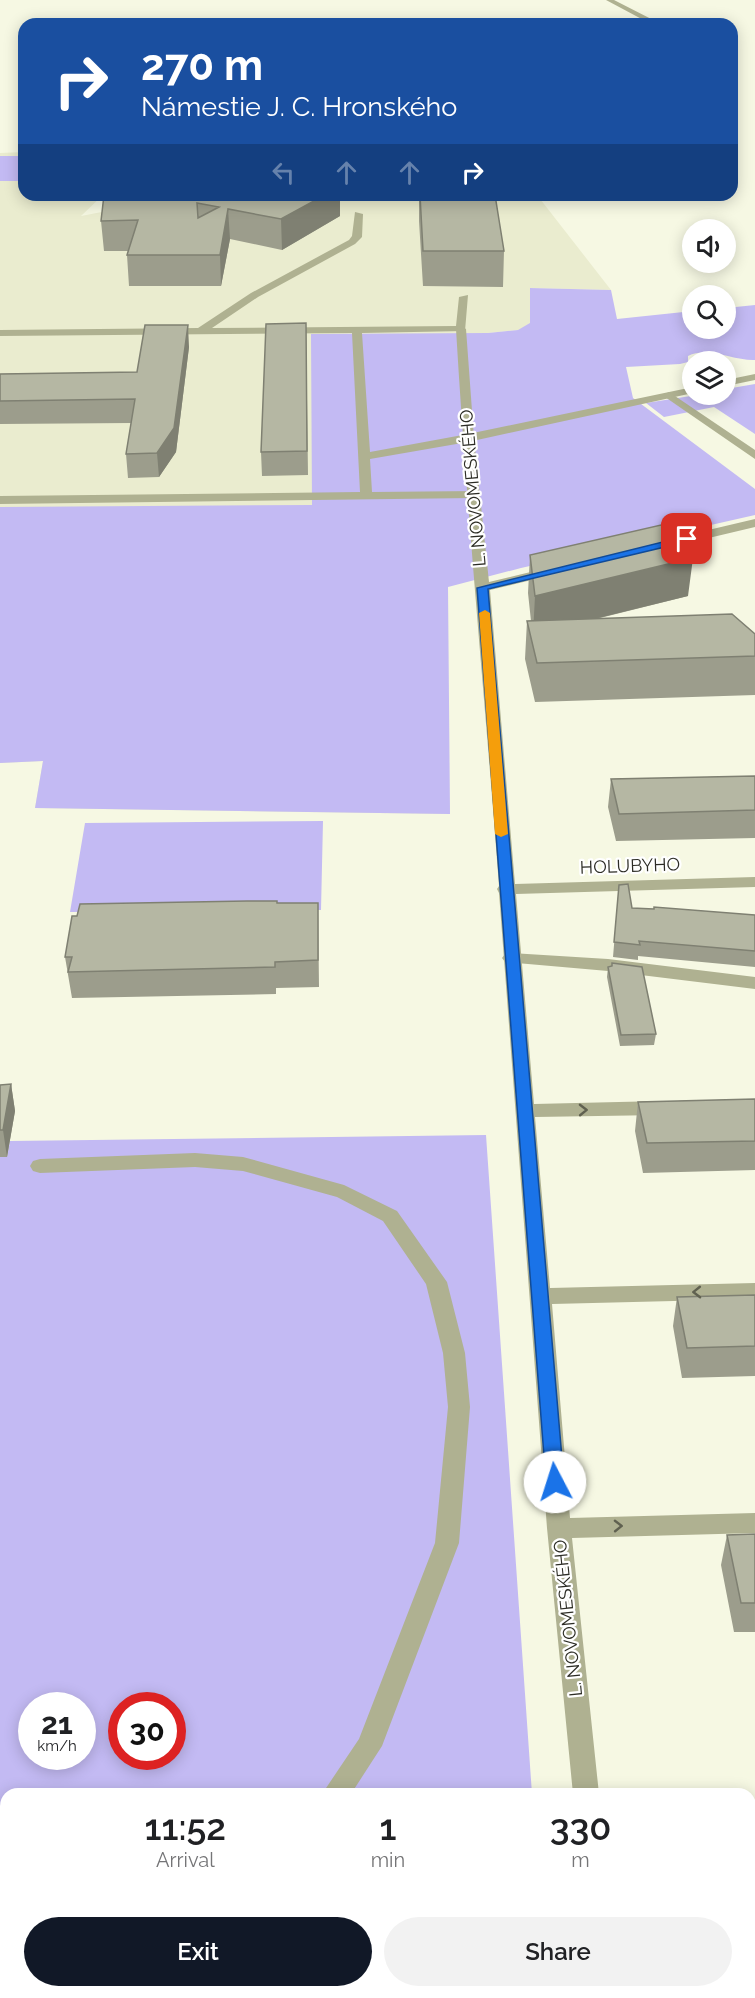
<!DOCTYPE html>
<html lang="en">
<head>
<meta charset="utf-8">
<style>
	body { margin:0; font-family:Raleway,sans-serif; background:#f2f2f2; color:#202124; height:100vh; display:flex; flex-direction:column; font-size:22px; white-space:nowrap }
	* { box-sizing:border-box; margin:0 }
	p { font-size:20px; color:#757577 }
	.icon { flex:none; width:33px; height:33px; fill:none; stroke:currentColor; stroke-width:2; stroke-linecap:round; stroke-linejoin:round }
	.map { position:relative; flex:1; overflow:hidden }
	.sheet { position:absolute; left:0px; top:1788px; width:756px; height:210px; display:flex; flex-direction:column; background:#fff; border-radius:18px 18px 0 0; box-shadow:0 3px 15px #0003 }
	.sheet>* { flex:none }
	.banner { position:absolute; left:18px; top:18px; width:720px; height:183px; border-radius:18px; box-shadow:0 3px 15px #0003; background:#1a4fa0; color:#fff; overflow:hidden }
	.buttons { position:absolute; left:682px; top:219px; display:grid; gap:12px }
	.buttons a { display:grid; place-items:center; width:54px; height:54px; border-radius:50%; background:#fff; box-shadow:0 3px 15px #0003; font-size:30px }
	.speed { position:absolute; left:18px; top:1692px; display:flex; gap:12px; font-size:30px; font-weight:700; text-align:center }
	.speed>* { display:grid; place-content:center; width:78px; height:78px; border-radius:50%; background:#fff; box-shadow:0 3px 15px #0003; line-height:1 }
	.speed small { font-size:15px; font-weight:400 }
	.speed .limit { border:9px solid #d22; background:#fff; color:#111 }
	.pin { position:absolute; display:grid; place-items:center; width:51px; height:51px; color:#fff; margin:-26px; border-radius:12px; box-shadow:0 3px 9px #0006 }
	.me { position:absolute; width:66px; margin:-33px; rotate:355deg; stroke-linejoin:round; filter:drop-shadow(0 0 4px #0008) }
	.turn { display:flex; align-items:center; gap:21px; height:126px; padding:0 24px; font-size:27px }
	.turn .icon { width:78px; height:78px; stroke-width:2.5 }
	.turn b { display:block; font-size:42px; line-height:51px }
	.lanes { display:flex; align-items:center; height:57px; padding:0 24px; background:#0003; justify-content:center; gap:30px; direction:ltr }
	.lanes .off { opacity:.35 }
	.eta { display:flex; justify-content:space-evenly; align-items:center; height:102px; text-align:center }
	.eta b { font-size:36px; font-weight:600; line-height:42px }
	.button { display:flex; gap:12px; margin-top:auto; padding:12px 24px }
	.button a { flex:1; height:69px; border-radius:36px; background:#111827; color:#fff; font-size:24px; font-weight:600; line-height:69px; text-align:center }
	.button a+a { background:#f2f2f2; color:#202124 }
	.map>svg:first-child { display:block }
	.built { fill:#eaeccf }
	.green { fill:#c3baf3; fill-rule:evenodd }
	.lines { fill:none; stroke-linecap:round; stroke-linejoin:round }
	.service { fill:#afb191; fill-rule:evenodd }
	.minor { fill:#afb191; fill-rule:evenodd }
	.wall { fill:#9c9d8c }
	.shaded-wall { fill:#7f8072 }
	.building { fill:#b5b7a3; stroke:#7f8072; stroke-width:1.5; fill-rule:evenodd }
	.oneway { stroke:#606150 }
	.route { fill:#1a73e8; stroke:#114b97; stroke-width:1.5 }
	.slow { fill:#f59e0b }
	.labels { text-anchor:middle; stroke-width:4.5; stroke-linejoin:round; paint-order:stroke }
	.street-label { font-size:18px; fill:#2c2c25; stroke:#fff }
</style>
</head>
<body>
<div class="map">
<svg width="755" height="1998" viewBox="0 0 755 1998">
	<rect width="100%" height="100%" fill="#f6f8e3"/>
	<path class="built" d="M24,152v43h79l-22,21 57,-11 57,1 223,-11h119l74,95 -80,-2 -1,36 -11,6 -31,3 -53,243 15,238 -415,-6 8,-47 -43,2v-610z"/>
	<path class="green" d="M0,156h24v25h-24z
		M530,288l81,2 6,29 76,-8v17h33v-20l29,-3v55c-21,1 -47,-14 -67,-4v6l-8,2 -54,3 7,31 122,91v26l-234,53 -73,19 2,227 -415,-6 8,-47 -43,2v-256l312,-2 -1,-171 177,-1 30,-3 12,-7z
		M755,384v50l-41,-27 -50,10 -18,-14 51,-8 29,-1v-5z
		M323,821l-2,89 -251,2 15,-89z
		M486,1135l46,659h-526v113h-6v-750h7l3,-16zM32,1706h50v50h-50zM122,1706h50v50h-50z"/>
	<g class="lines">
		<path class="service" d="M355,212l8,2 -1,23 -7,7 -97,53 -46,31 244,-2 3,-29 9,-2 -3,36 -103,2 8,119 98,-18 225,-47v6l-225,49 -98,17 2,33 105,-1 2,3 -2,3 -4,1 -473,6v-8l360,-4 -8,-159 -352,3v-6l198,-2 53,-35 98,-53 3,-4z
			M755,374v6l-29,6v-6z
			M511,953l97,6 147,18v12l-147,-18 -103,-9 -3,-4 3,-4z
			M195,1153l48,4 101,28 53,26 50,71 18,71 5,54 -11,136 -77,203 -31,48h-29l37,-55 76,-196 13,-136 -5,-54 -17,-69 -43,-63 -46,-24 -94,-26 -48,-4 -155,6 -7,-2 -3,-5 3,-5 7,-2z
			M190,1992h28l-1,6h-30z"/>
		<path class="minor" d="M606,0h8l47,24h-10z
			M461,326l5,3 8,109 15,144 62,-15 7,4 -2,3 -66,16 25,294 240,-7v10l-239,7 18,210 127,-3 7,2 3,5 -3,5 -7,2 -126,2 15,171 205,-5v16l-203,5 18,214 185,-5v20l-183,5 27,256h-26l-26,-266 -48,-635 -2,-4 2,-3c-14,-186 -32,-371 -43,-557z
			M669,392l86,58v9l-90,-62 -2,-2z
			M755,519v8l-101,24 -7,-4 2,-3z
			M750,1801h5v26h-5z
			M587,1992h28l1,6h-30z"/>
	</g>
	<path class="wall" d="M104,195h236v21l-58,34 -52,-11 -9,47h-92l-2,-31 1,-4h-24l-3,-30z
		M419,195h76l9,56 -1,36 -80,-1 -4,-65z
		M306,323l2,152 -46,1 -1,-24z
		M189,347l-13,105 -17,25 -31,1 -2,-24 5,-31 -131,1v-50l137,-2z
		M530,555l158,41 -92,23 159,15v61l-220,7 -10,-43 2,-38h4l-3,-28z
		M755,776v62l-139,3 -8,-34 3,-28z
		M619,885l13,23 123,7v52l-117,-11v4l-25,-3z
		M277,903h41l1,84 -43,1v6l-204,4 -7,-41z
		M608,967l48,67 -2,11 -34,1 -13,-69z
		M11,1084l4,27 -8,46h-7v-72z
		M755,1099v71l-112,3 -8,-42 3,-29z
		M755,1295v81l-73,2 -9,-52 4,-29z
		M755,1534v98h-21l-13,-67 6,-30z
		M405,1992h50v3h-50z"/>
	<path class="shaded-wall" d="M325,195h15v21l-58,34 -1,-31z
		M228,209l2,30 -9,47 -1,-31z
		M188,325l1,22 -13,105 -17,25 -2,-24z
		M693,558l-5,38 -155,38 2,-38z
		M11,1084l4,27 -8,46 -4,-27z"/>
	<path class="building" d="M104,195h221l-44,24 -53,-10 -8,46h-93l11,-35 -37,1zM197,203l22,4 -21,11z
		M420,195h75l9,56h-81z
		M306,323l1,128 -46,1 5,-128z
		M145,325h43l-14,103 -17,25 -31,1 9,-55 -135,2v-27l137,-2z
		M661,525l32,33 -158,38 -5,-41z
		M732,614l23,20v22l-218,7 -10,-42z
		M755,776v34l-136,4 -8,-35z
		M628,884l4,24 22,1v-2l101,8v36l-116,-10 1,4 -26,-3 5,-57z
		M247,901h30v2h41v57l-43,2v5l-207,5 4,-15h-7l7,-41h5l3,-12z
		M612,963l30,4 14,67 -35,1 -13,-68 4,-1z
		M11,1084l-8,46h-3v-45z
		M755,1099v42l-108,2 -9,-41z
		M755,1295v51l-68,2 -10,-51z
		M755,1534v69h-14l-14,-68z"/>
	<defs><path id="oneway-chevron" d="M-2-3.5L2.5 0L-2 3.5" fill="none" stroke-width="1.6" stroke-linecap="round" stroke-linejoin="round" transform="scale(1.5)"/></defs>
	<g class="oneway">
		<use href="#oneway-chevron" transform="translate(583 1110) rotate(-1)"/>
		<use href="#oneway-chevron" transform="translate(697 1292) rotate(179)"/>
		<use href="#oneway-chevron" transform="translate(618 1526) rotate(-1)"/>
	</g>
	<path class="route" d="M687,536l5,3 -2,2 -202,48 76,893 -2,5 -7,2 -6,-2 -3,-5 -69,-894z"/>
	<path class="slow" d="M485,610l5,3 18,221 -7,3 -6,-3 -16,-221z"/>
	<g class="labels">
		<g class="street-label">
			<text transform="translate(473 488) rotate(-95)" y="6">L. NOVOMESKÉHO</text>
			<text transform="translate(630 866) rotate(-2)" y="6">HOLUBYHO</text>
			<text transform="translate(568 1618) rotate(-96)" y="6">L. NOVOMESKÉHO</text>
		</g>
	</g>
</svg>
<div class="buttons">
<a><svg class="icon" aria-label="sound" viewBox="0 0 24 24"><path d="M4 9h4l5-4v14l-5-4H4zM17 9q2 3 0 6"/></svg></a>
<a><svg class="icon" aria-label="search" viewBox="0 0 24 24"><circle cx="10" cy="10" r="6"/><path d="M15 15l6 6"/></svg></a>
<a><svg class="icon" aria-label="layers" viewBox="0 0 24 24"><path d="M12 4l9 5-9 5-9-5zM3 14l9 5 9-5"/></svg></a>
</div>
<div class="speed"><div>21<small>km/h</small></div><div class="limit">30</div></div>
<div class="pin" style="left:687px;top:539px;background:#d93025"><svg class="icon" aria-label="arrive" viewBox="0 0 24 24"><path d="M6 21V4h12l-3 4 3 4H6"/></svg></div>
<svg class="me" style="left:555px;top:1482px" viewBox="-20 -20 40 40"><circle r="19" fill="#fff"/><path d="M0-13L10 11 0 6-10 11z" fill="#1a73e8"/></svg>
<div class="banner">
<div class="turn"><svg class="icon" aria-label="right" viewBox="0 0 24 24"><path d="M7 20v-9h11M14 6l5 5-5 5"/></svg><div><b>270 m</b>Námestie J. C. Hronského</div></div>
<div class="lanes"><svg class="icon off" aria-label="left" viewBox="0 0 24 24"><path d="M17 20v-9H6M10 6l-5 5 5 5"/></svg><svg class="icon off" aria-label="ahead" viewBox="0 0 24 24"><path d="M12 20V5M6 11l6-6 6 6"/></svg><svg class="icon off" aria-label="ahead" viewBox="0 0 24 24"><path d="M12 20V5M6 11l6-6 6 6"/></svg><svg class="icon" aria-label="right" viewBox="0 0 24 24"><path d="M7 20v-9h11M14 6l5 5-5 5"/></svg></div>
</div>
<section class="sheet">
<div class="eta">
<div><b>11:52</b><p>Arrival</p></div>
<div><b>1</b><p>min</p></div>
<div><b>330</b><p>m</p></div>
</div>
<div class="button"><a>Exit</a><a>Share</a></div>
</section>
</div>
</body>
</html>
